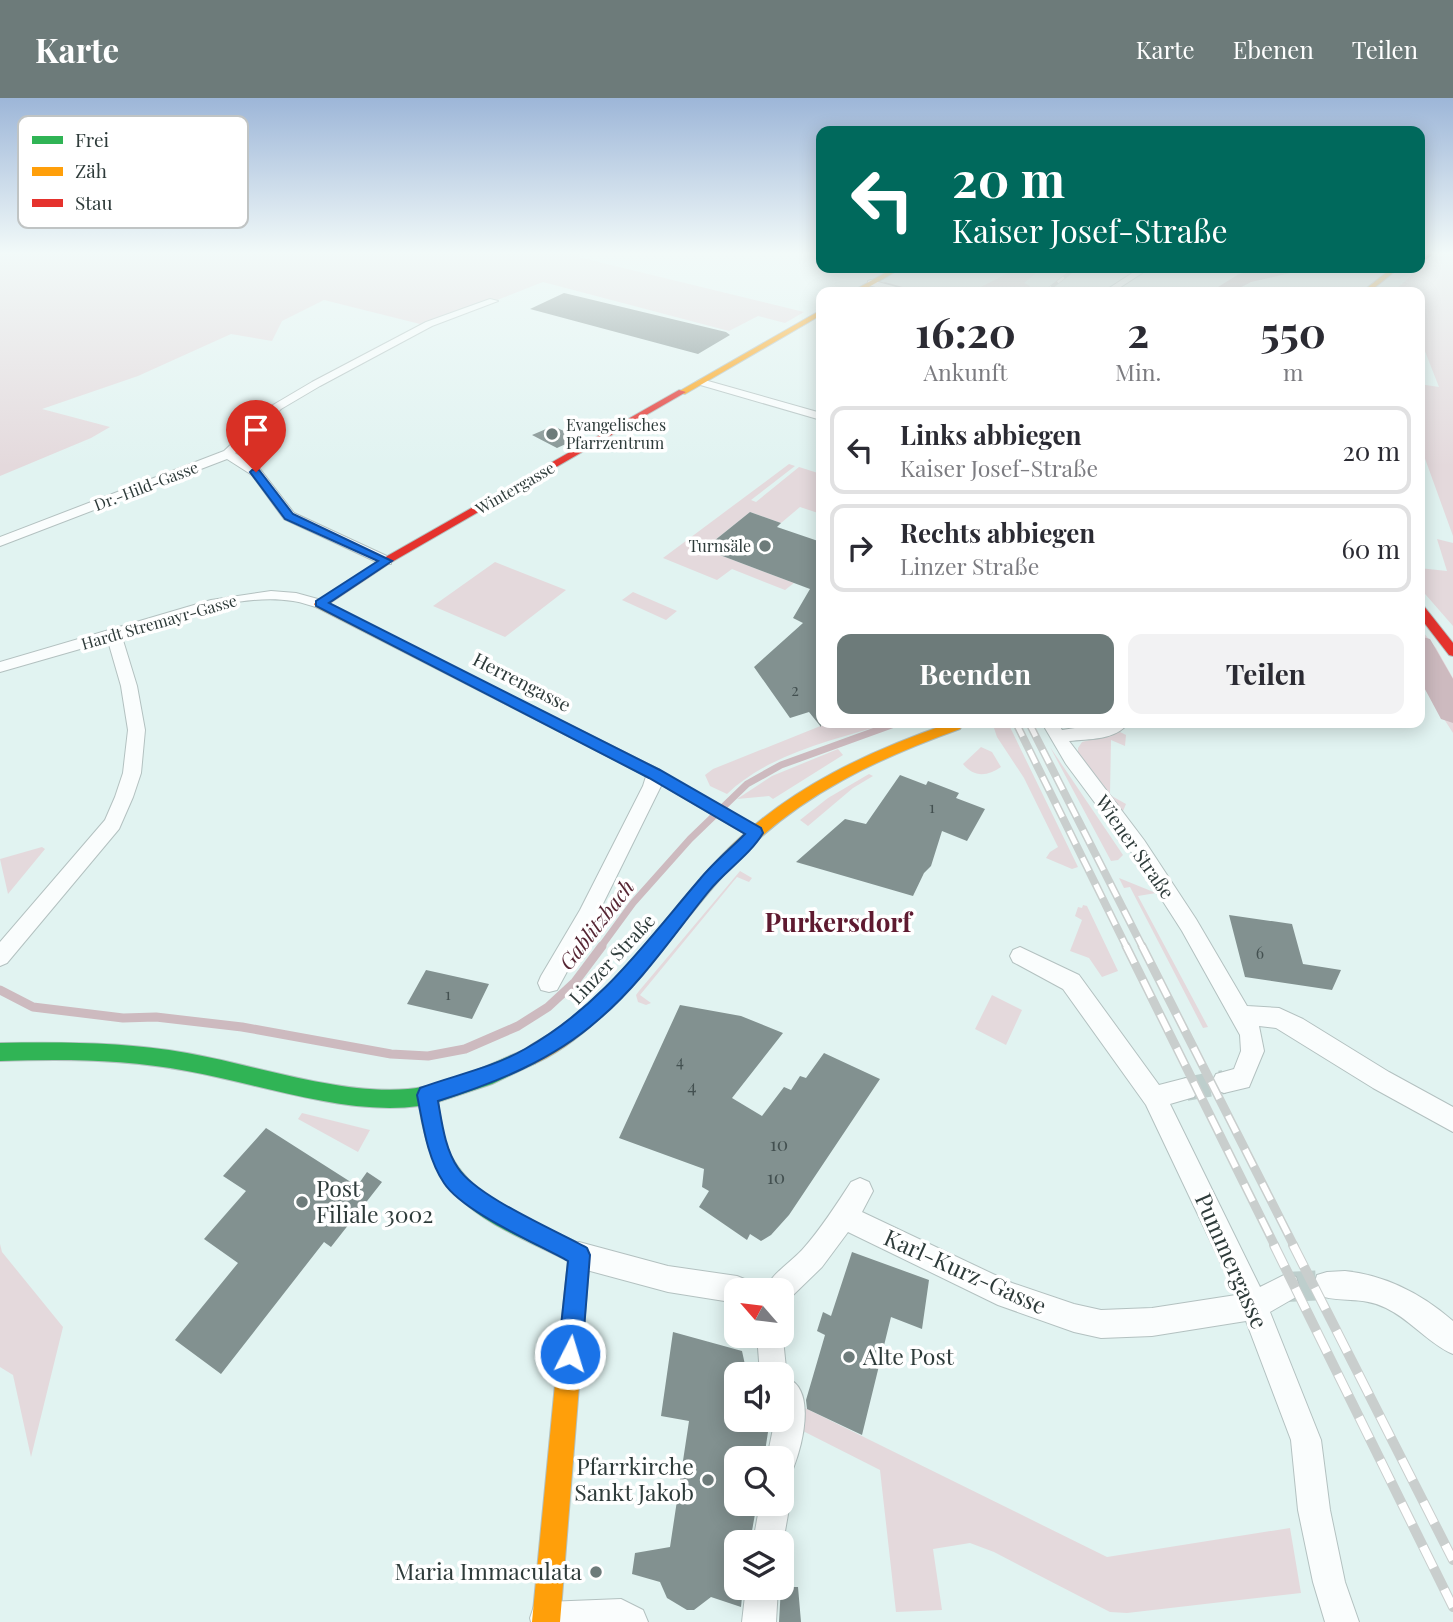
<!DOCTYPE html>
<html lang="de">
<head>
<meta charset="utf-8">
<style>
	body { margin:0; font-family:"Playfair Display",serif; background:#f2f2f3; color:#2b2b33; height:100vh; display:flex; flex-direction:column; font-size:26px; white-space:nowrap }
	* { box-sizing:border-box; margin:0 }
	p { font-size:23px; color:#7c7c81 }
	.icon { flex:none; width:38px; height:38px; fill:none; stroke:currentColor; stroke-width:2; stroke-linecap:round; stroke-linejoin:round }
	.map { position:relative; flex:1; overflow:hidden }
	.details { position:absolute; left:816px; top:189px; width:609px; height:441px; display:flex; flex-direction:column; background:#fff; border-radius:14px; box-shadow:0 4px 18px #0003 }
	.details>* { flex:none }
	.banner { position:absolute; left:816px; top:28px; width:609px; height:147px; border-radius:14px; box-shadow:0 4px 18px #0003; background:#00695c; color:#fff; overflow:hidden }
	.needle { width:46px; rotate:298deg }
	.buttons { position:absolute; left:724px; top:1180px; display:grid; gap:14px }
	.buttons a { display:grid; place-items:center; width:70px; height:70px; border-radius:14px; background:#fff; box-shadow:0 4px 18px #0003; font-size:35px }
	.pin { position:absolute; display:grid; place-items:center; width:60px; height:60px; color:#fff; margin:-72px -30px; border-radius:50% 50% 50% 0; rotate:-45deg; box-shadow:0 0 7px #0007 }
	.pin .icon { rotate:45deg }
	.me { position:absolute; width:77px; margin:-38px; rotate:5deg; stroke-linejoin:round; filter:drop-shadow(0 0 5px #0008) }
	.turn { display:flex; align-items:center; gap:24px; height:147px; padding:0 21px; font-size:32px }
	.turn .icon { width:91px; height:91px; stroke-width:2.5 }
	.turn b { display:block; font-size:49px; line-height:60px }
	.eta { display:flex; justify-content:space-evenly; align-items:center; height:119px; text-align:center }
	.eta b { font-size:42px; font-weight:700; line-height:49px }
	.action { display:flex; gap:14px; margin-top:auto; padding:14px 21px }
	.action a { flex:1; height:80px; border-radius:14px; background:#6d7b7a; color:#fff; font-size:28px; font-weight:700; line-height:80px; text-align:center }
	.action a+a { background:#f2f2f3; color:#2b2b33 }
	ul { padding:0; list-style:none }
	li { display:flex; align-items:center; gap:21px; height:88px; margin:0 14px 10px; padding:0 7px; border:4px solid #e1e1e2; border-radius:14px }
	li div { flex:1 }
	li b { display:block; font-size:26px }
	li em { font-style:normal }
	header { display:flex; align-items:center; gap:42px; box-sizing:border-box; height:98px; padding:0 35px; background:#6d7b7a; color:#fff }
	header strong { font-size:33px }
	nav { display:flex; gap:38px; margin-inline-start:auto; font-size:24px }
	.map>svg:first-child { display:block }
	.green { fill:#e4d9dc }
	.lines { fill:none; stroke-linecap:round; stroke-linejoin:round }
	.stream-far2 { stroke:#cdbabf; stroke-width:3.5 }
	.stream-far1 { stroke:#cdbabf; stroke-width:7 }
	.stream { stroke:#cdbabf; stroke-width:9 }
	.river { fill:#cdbabf; fill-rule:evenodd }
	.building { fill:#829190 }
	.street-tunnel-far1 { stroke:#bdcecc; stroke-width:24; stroke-dasharray:24 11; stroke-linecap:butt }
	.street-tunnel { stroke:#bdcecc; stroke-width:30; stroke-dasharray:30 15; stroke-linecap:butt }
	.street-casing { stroke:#b3c1c0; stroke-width:2 }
	.fast-casing { stroke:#b3c1c0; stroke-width:2 }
	.slow-casing { stroke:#b3c1c0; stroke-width:2 }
	.jam-casing { stroke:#b3c1c0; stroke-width:2 }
	.street { fill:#fafdfd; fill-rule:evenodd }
	.fast { fill:#30b455; fill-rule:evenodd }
	.slow { fill:#ff9f0a; fill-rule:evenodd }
	.jam { fill:#e5322d; fill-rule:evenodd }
	.rail-far3-casing { stroke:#c9cecd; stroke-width:3.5 }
	.rail-far2-casing { stroke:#c9cecd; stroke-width:8 }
	.rail-far1-casing { stroke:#c9cecd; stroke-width:9 }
	.rail-casing { stroke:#c9cecd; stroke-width:10 }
	.rail-far3 { stroke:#fff; stroke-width:2.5; stroke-dasharray:8; stroke-linecap:butt }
	.rail-far2 { stroke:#fff; stroke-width:5; stroke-dasharray:15; stroke-linecap:butt }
	.rail-far1 { stroke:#fff; stroke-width:6; stroke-dasharray:19; stroke-linecap:butt }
	.rail { stroke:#fff; stroke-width:8; stroke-dasharray:24; stroke-linecap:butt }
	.route { fill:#1a73e8; stroke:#114b97; stroke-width:2 }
	.poi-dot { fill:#6d7b7a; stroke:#fff; stroke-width:2.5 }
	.labels { text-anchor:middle; stroke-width:7; stroke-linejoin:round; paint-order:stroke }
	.far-poi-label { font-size:16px; fill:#2e3b3a; stroke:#fff; text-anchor:start }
	.far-street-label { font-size:16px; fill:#2e3b3a; stroke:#fff }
	.number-label { font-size:16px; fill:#435050 }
	.street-label { font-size:19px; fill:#2e3b3a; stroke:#fff }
	.near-number-label { font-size:19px; fill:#435050 }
	.water-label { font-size:21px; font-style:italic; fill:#562633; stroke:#fff }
	.near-poi-label { font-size:23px; fill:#2e3b3a; stroke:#fff; text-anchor:start }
	.near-street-label { font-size:23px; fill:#2e3b3a; stroke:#fff }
	.district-label { font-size:26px; font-weight:bold; fill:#5e1a30; stroke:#fff }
	.key { fill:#fff; stroke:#c0c4c4; stroke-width:2 }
	.key-label { font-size:19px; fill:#2e3b3a }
</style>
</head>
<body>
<header>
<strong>Karte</strong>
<nav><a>Karte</a><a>Ebenen</a><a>Teilen</a></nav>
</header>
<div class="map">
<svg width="1453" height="1524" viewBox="0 0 1453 1524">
	<rect width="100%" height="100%" fill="#e1f3f1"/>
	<path class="green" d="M0,155h582l-4,4 226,55 -19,11 -27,-7 -29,15 -186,-49 -51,20 1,-3 -73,25 -96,-24 -42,21 -10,20 -41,-7 -93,42 -96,33 68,18 -19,11 -91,38z
		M1436,155h17v283l-34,-94v-58l20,3 -20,-51v-44h-26z
		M1018,170h24l-18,15 6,3 -5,6h-54z
		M789,366l6,2 -44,34 5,2 43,-35 22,7v40l-21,-7 -19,16 -31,-11 -46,37 90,34 -9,7 -53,-21 -15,11 -54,-22z
		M1437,441l16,4v83l-34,-39v-19l28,3z
		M495,464l71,28 -61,47 -72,-31z
		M633,494l44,19 -11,9 -44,-20z
		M1419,529l17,21 17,30v55l-34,-53z
		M828,625h61c-55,17 -119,30 -162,71l-17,-8 -5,-11 8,-6z
		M1008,625l70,144 -6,2 -26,-11 4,-6 8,-5 -34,-69 -27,-41 -4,-12z
		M1120,634l6,3 -1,11 -14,-6 -1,55 16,9 -3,7 -11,-5 -34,-51v-7l4,-6z
		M981,649l11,5 9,15c-13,9 -27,11 -38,-3z
		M1050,649l73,108 -5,5 -7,1z
		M838,651l5,6 -70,44 -4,-3 -32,3 35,-23z
		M869,676l4,2 -20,12 -45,38 -8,-6 28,-22z
		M42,749l3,2 -37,45 -8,-35z
		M740,773l12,7 -3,4 -12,-5 -97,118 11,8 -5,2 -8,-3 -2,-7 3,-4z
		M1119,780l37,15 -18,3 70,131 -5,1 -73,-141 -6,1z
		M1083,807l4,1 31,65 -16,6 -13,-19 -19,-7 12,-31 -7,-4 3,-9 4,1z
		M992,897l30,15 -16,35 -31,-16z
		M302,1015l68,17 -12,22 -60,-33z
		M0,1146l2,8 61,75 -32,130 -18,-82 -13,-8z
		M805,1310l302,149 183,-29 11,65 -174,20 -17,-1 -116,-60 -24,-9 -37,6 9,61 -46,2 -16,-142 -79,-40z"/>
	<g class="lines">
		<path class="stream-far2" d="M885,186l18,5
			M908,192l9,2"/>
		<path class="stream-far1" d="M600,850l33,-45 57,-64 57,-55 34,-19 116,-42"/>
		<path class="stream" d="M0,892l33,17 90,11 33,-1 86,10 149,27 37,2 37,-7 53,-23 30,-19 27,-25 27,-36"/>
		<path class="river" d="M1266,170h32l-3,4 -44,10 -19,10h-22l29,-18z
			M1419,538l11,3 23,40v44l-12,-4 -22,-41z"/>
	</g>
	<path class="building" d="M564,195l162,39 4,3 -32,19 -168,-45z
		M553,328l26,12 -22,10 -25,-13z
		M750,414l31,11 -4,4 44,15v185l-12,-15 -19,6 -36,-51 49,-44 -10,-5 17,-29 -106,-40z
		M900,677l26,10 2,-4 31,12 -3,5 29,11 -18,32 -25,-10 -11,35 -7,7 -11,23 -117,-34 49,-43 21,5z
		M1229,817l63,9 11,40 38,6 -9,20 -87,-13z
		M426,872l63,14 -17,35 -65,-15z
		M680,907l61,11 42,17 -51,65 30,18 22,-29 7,3 9,-14 6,2 18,-25 56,26 -91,136 -18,20 -10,6 -11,-7 -3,6 -48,-33 10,-16 -7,-4 2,-18 -85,-31z
		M266,1030l91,58 10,-14 15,10 -51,65 -7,-5 -103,132 -46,-34 63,-77 -34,-24 42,-48 -23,-15z
		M852,1154l77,28 -7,49 -31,-12 -29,118 -55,-26 -1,-9 19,-65 -8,-4 6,-19 8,4z
		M673,1234l69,19 5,23h-10v45h33l-6,39h-27v45h20l-7,39h-13v45h6l-2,20 -30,-10 -17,13h-7l-20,-12 -7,-16 -28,-8 3,-21 35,-6 19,-126 -28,-5z
		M781,1489h17l3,35h-22z"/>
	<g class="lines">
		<path class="street-tunnel-far1" d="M1186,991l38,-7"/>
		<path class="street-tunnel" d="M1286,1189l41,-2"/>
		<defs>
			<path id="street" d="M1140,170h10l-37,24h-10z
				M871,182l36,10 1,2h-13l-27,-7v-4z
				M490,201l8,2 -66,25 -112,60 -39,23 -46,44 25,16 34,44 97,45v6h-10l-97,-45 -32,-44 -25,-16 -227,87v-9l224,-86 49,-46 39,-23 114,-60z
				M701,281l120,34v7l-124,-36 -1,-2z
				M271,493l25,2 29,8 2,3 -7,4c-9,-2 -18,-6 -27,-7 -58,-9 -117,19 -171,36l15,49 8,44 -4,43 -8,24 -14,32 -112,134 -7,3v-24l105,-122 10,-23 8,-24 5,-43 -7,-44 -13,-45 -108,31v-10l211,-62z
				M1042,625h16l4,7 45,-7h21c-11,17 -40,16 -59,18l75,99 52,79 51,87 32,2 24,11 86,53 64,35v25l-80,-44 -97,-60 -17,-2 5,25 -15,36 -25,6 -8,-3 -4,-8 4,-8 18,-5 7,-18 -1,-16 -58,-104 -52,-81 -64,-86z
				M654,670l6,2 3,4 -2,12 -67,136 -37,68 -8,2 -8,-2 -3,-7 3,-7 39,-66 63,-124 5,-16z
				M1020,849l59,28 80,110 27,-7 8,3 4,8 -4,8 -24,7 90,183 26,-13 10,3 3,10 -3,10 -26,15 51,128 9,70 15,72 14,40h-34l-12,-40 -15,-72 -7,-70 -45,-119 -94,15 -51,2 -27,-6 -76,-27 -150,-73 -26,35 -34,33 -6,2v-12h-17c6,-16 25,-27 37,-40 19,-21 34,-45 49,-68l9,-4 9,4 4,9 -11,21 150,71 62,21 27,6 51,-2 84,-13 -90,-190 -83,-116 -50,-27 -3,-6 3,-6z
				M579,1144l89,24 69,10 10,4 3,10h-13v13l-69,-11 -89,-24 -9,-4 -4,-9 4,-9z
				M1345,1173c40,4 77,23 108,50v33c-24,-10 -42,-34 -67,-46 -23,-12 -47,-5 -69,-13l-3,-10 3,-10 10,-3z
				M782,1231l5,49c30,12 15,68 6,91l-11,4v-15h-15l8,-39h7v-45h-22l-3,-39h25z
				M782,1393l4,1 4,11 -8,45v-6h-29l7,-39h22z
				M746,1489h32l-2,35h-34z
				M621,1501l22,11 5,12h-117l-1,-4 4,-12 12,-4z"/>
			<path id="fast" d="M0,945c62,-1 125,-1 187,10 68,12 154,42 221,36 44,-4 80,-25 121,-41l7,3 2,6 -2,6 -44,21 -54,18c3,19 5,41 15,57 27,46 88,66 134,88l3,8 -10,119 -4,8 -8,4 -8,-4 -4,-8 12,-113c-84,-42 -133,-53 -149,-155 -73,10 -159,-22 -232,-35 -62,-12 -125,-12 -187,-10z"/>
			<path id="slow" d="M894,170h8l-42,24h-9z
				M1392,170h7l-30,24h-7z
				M821,212v5l-136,79 -7,-2z
				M320,502l340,170 2,4 -7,5 -5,-1 -334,-171 -2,-3z
				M950,625h10l2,3 -2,3c-81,29 -159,65 -220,128 -60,62 -129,177 -211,209l-7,-3 -2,-6c6,-13 26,-19 37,-28 16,-12 31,-24 45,-38 46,-44 82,-98 127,-143 62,-61 140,-97 221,-125z
				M568,1264l8,4 4,8 -20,248h-28l24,-248 4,-8z"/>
			<path id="jam" d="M1426,155h8l-15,12v-6z
				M679,292l7,2 -296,171 -66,44 -4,1 -6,-4 68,-45z
				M1419,506l4,1 30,38v13l-4,-1 -30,-39z
				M655,671l105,60 3,4 -3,4h-10l-100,-59 -2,-4z"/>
		</defs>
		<use href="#street" class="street-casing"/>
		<use href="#fast" class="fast-casing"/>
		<use href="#slow" class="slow-casing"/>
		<use href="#jam" class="jam-casing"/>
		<use href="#street" class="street"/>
		<use href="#fast" class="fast"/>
		<use href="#slow" class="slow"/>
		<use href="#jam" class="jam"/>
		<defs>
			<path id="rail-far3" d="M1045,194l31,-24"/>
			<path id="rail-far2" d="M1016,625l111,225
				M1029,625l114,225"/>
			<path id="rail-far1" d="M1126,848l149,300
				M1142,848l152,300"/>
			<path id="rail" d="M1274,1147l179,362
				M1293,1147l160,315"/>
		</defs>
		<use href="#rail-far3" class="rail-far3-casing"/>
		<use href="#rail-far2" class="rail-far2-casing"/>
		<use href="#rail-far1" class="rail-far1-casing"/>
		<use href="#rail" class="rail-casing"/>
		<use href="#rail-far3" class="rail-far3"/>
		<use href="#rail-far2" class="rail-far2"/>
		<use href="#rail-far1" class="rail-far1"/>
		<use href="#rail" class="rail"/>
	</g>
	<linearGradient id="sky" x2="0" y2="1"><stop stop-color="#9db6d8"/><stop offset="0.42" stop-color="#f2faf9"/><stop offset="1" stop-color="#f2faf9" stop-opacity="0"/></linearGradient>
	<rect width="1453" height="369" fill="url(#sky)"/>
	<path class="route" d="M252,372h7l34,44 99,47 -63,42 331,167 101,58 2,5c-13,22 -38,38 -54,58 -35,43 -68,93 -111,129 -45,40 -103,63 -160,81 4,22 7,48 20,67 19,29 97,62 129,80l3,7 -8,99 -4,8 -8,3 -8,-3 -4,-8 10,-93c-32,-18 -105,-49 -124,-78 -17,-25 -21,-59 -27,-88l3,-7c35,-13 72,-20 105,-39 75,-42 120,-106 175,-170 13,-16 30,-30 45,-45l-96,-56 -333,-172v-5l62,-40 -93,-42 -35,-47z"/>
	<g class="poi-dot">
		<circle cx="552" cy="336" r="7"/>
		<circle cx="765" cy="448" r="7"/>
		<circle cx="302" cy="1104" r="7"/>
		<circle cx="849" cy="1259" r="7"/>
		<circle cx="708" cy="1382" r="7"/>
		<circle cx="596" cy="1474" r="7"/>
	</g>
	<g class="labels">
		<g class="far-poi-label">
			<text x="566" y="333">Evangelisches<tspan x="566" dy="18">Pfarrzentrum</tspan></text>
			<text x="751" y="454" text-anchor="end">Turnsäle</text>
		</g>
		<g class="far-street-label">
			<text transform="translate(146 388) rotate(-21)" y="6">Dr.-Hild-Gasse</text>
			<text transform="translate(515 390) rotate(-30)" y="6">Wintergasse</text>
			<text transform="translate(159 524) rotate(-16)" y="6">Hardt Stremayr-Gasse</text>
		</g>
		<g class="number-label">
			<text x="795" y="598">2</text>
			<text x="932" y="715">1</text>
			<text x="1260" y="861">6</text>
			<text x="448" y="902">1</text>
			<text x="680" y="969">4</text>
		</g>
		<g class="street-label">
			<text transform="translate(522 584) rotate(27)" y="7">Herrengasse</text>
			<text transform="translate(1135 749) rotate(55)" y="7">Wiener Straße</text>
			<text transform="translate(612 861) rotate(-47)" y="7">Linzer Straße</text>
		</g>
		<g class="near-number-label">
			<text x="692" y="995">4</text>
			<text x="779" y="1053">10</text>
			<text x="776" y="1086">10</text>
		</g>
		<g class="water-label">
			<text transform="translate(597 827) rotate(-52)" y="7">Gablitzbach</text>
		</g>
		<g class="near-poi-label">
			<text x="316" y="1099">Post<tspan x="316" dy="26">Filiale 3002</tspan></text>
			<text x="863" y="1267">Alte Post</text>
			<text x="694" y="1377" text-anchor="end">Pfarrkirche<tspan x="694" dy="26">Sankt Jakob</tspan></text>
			<text x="582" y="1482" text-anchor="end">Maria Immaculata</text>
		</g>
		<g class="near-street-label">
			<text transform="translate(1231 1163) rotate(66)" y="8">Pummergasse</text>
			<text transform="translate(965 1174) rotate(24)" y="8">Karl-Kurz-Gasse</text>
		</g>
		<g class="district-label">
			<text x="838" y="834">Purkersdorf</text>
		</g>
	</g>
	<rect x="18" y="18" width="230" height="112" rx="10" class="key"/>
	<rect x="32" y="38" width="31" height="8" fill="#30b455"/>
	<rect x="32" y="69" width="31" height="9" fill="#ff9f0a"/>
	<rect x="32" y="101" width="31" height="8" fill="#e5322d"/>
	<g class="key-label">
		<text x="75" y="49">Frei</text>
		<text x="75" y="80">Zäh</text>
		<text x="75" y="112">Stau</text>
	</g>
</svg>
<div class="buttons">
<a><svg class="needle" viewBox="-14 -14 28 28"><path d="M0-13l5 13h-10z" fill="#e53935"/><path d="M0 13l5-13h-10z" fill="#7c7c81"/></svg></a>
<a><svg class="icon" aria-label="sound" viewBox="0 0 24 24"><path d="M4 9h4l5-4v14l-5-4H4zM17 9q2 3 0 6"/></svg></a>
<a><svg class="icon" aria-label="search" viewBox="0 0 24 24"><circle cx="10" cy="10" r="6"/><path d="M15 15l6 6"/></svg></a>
<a><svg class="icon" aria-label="layers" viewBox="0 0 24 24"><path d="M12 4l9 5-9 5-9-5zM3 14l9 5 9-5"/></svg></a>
</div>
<div class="pin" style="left:256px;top:374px;background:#d93025"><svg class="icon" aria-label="arrive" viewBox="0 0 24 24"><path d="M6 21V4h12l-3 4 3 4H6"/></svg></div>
<svg class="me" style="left:570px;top:1256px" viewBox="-20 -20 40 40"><circle r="17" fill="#1a73e8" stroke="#fff" stroke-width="3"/><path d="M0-11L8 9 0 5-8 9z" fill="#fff"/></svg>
<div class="banner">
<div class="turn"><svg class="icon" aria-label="left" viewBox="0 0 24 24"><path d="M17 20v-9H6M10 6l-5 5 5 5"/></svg><div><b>20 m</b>Kaiser Josef-Straße</div></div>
</div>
<section class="details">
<div class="eta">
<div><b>16:20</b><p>Ankunft</p></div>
<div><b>2</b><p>Min.</p></div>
<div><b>550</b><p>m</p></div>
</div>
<ul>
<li><svg class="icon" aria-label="left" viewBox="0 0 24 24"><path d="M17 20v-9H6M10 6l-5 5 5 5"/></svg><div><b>Links abbiegen</b><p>Kaiser Josef-Straße</p></div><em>20 m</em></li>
<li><svg class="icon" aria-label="right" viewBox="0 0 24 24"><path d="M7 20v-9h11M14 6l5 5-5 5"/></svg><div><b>Rechts abbiegen</b><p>Linzer Straße</p></div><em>60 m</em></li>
</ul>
<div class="action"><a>Beenden</a><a>Teilen</a></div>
</section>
</div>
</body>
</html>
